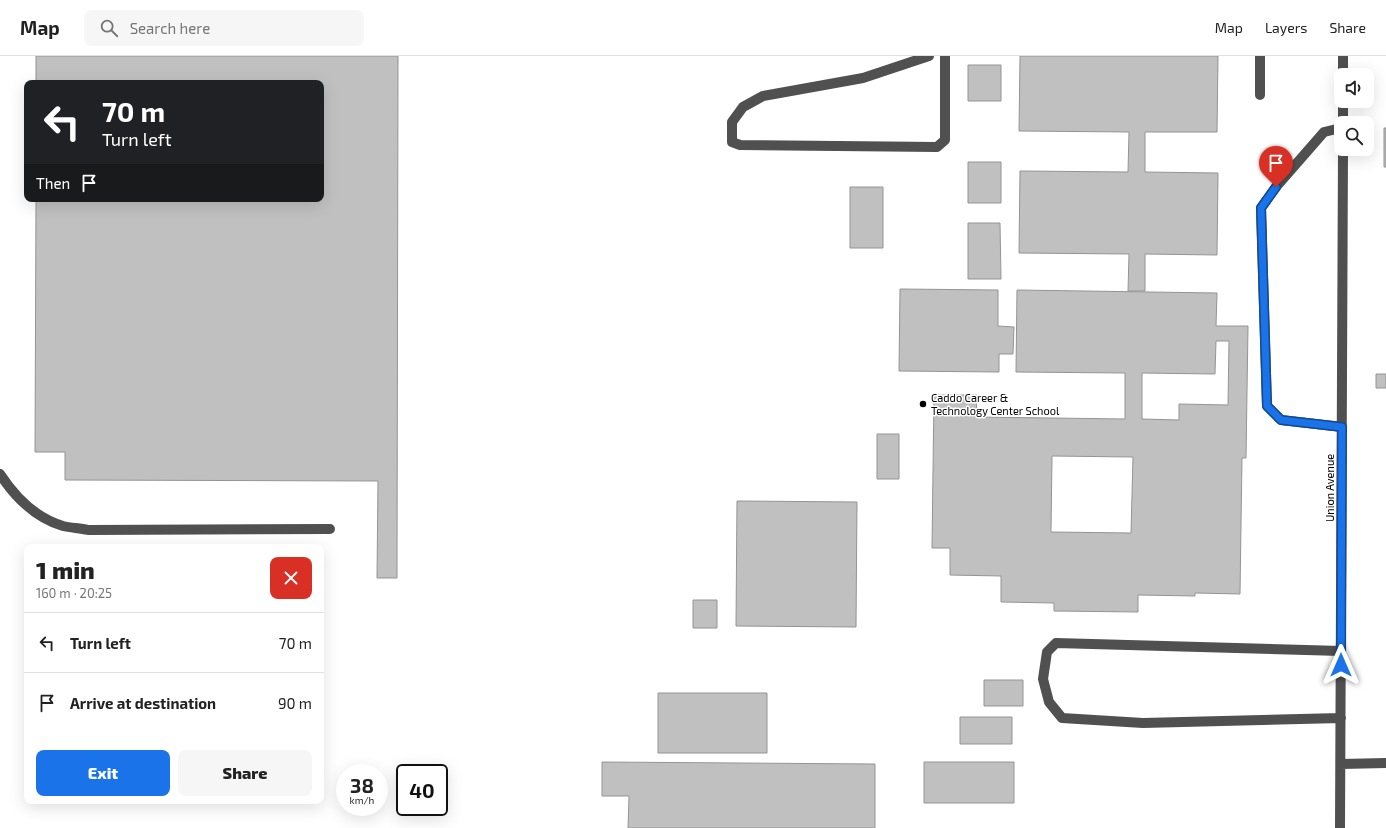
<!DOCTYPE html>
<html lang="en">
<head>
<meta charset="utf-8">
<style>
	body { margin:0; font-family:"Exo 2",sans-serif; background:#f6f6f6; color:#222; height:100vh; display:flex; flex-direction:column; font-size:15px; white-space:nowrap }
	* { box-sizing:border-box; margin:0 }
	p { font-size:13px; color:#767676 }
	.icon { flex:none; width:22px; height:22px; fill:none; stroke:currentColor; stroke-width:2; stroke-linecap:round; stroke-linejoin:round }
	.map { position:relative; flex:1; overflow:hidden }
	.details { position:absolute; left:24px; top:488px; width:300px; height:260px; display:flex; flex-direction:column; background:#fff; border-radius:8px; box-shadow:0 4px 16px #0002 }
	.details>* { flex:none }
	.hud { position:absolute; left:24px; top:24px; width:300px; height:122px; border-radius:8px; box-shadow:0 4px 16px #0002; background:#202124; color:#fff; overflow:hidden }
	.buttons { position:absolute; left:1334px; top:12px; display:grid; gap:8px }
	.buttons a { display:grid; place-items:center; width:40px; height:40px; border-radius:8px; background:#fff; box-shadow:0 4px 16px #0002; font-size:20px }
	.speed { position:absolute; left:336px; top:708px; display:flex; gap:8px; font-size:20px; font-weight:700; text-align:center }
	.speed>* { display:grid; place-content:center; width:52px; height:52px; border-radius:50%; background:#fff; box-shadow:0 4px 16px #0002; line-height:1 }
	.speed small { font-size:10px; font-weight:400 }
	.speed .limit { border:2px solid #111; border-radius:6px; background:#fff; color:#111 }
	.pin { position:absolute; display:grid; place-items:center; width:34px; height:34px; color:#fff; margin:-41px -17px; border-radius:50% 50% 50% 0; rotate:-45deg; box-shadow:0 0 4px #0007 }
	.pin .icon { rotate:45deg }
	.me { position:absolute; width:44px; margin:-22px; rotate:0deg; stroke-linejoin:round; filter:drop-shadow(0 0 3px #0008) }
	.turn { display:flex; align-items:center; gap:14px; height:84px; padding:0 12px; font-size:18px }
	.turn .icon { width:52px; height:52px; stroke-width:2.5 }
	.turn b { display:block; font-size:28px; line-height:34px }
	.then { display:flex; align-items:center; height:38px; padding:0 12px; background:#0003; gap:8px; font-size:15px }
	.round { display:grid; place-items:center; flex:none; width:42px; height:42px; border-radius:8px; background:#f6f6f6 }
	.head { display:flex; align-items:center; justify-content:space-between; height:68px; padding:0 12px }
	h1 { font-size:24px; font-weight:800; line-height:30px }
	.action { display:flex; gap:8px; margin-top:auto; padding:8px 12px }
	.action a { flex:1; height:46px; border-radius:8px; background:#1a73e8; color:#fff; font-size:16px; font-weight:800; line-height:46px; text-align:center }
	.action a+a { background:#f6f6f6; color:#222 }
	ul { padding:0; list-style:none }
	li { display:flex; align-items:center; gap:12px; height:60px; padding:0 12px; border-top:1px solid #e0e0e0 }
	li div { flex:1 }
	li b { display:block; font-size:15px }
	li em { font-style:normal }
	header { display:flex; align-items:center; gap:24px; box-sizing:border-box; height:56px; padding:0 20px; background:#fff; border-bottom:1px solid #e0e0e0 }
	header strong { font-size:19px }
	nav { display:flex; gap:22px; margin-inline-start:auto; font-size:14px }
	.search { width:280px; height:36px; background:#f6f6f6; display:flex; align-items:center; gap:10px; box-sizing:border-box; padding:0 14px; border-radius:8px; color:#767676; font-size:15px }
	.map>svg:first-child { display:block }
	.building { fill:#c0c0c0; stroke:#949494; fill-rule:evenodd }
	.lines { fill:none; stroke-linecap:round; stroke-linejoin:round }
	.minor { stroke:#505050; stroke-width:10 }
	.route-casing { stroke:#114b97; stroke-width:10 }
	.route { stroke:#1a73e8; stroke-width:7 }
	.poi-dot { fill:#000; stroke:#fff; stroke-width:1.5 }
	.labels { text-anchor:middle; stroke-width:3; stroke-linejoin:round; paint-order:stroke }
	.poi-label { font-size:11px; fill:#000; stroke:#fff; text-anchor:start }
	.street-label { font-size:11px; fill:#000; stroke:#fff }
</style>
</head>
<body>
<header>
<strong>Map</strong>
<div class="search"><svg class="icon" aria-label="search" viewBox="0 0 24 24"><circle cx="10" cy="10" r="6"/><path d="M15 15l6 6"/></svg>Search here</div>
<nav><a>Map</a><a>Layers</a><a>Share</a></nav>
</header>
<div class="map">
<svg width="1386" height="772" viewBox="0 0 1386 772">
	<rect width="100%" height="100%" fill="#fff"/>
	<path class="building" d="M36,0h362l-1,522h-20l1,-97 -313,-1v-28h-30l1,-253h285v-116h-285z
		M1020,0h198l-1,76h-72v40l73,1 -1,82 -72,-1v37h-17l1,-37 -110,-1 1,-82 108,1 1,-40 -110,-1z
		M968,9h33v36h-33z
		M1384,72h2v39h-2z
		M968,106h33v41h-33z
		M850,131h33v61h-33z
		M968,167h32l1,56h-33z
		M900,233l98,1v36l16,1 -1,27h-14v18l-100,-1z
		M1017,234l200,3 -1,33h32l-2,132h-4l-2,136 -45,-1v3l-57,-1v17l-84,-1v-8l-53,-1v-26l-51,-1v-27h-18l2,-153h43l-1,22 149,2v-46l-109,-1zM1216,285h13l-1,64 -49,-1v16l-37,-1v-46l73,1zM1052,400l81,1 -2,76 -80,-1z
		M1376,318h10v14h-10z
		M877,378h22v45h-22z
		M737,445l120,1 -1,125 -120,-1z
		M693,544h24v28h-24z
		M984,624h39v26h-39z
		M658,637h109v60h-109z
		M960,661h52v27h-52z
		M602,706l273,2v64h-247l1,-32h-27z
		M924,706h90v41h-90z"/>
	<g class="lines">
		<path class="minor" d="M929,0l-66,22 -100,18 -20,11 -11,15v20l8,3 197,2 8,-7v-84
			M1343,19v-19
			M1260,39v-39
			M1343,67v-22
			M1341,72l-17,4 -48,55 -15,21 6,198 14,14 61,7
			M0,418c15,23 36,44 63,52 8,2 17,2 25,4l242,-1
			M1341,662l-198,5 -81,-5 -13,-16 -6,-23 4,-27 9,-9 285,8
			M1341,708l45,-1
			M1340,772l3,-679"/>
	</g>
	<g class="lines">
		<defs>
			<path id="route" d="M1276,131l-15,21 6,198 14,14 61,7 -1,238"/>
		</defs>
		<use href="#route" class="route-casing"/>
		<use href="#route" class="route"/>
	</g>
	<circle class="poi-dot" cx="923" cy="348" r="4"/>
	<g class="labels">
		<g class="poi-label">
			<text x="931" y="346">Caddo Career &amp;<tspan x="931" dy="13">Technology Center School</tspan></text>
		</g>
		<g class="street-label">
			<text transform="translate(1330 432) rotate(-90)" y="4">Union Avenue</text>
		</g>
	</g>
</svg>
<div class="buttons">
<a><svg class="icon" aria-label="sound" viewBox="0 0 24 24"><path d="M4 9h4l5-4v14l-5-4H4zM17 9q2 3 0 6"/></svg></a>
<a><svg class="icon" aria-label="search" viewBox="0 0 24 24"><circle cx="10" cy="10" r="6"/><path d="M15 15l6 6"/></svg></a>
</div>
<div class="speed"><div>38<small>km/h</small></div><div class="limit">40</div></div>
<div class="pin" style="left:1276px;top:131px;background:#d93025"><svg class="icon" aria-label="arrive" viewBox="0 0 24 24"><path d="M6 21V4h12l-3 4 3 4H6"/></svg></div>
<svg class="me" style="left:1341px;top:609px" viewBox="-20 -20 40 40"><path d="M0-17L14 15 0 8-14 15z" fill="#1a73e8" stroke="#fff" stroke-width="4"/></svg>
<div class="hud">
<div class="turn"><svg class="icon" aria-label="left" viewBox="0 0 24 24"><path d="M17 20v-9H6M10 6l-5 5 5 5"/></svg><div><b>70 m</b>Turn left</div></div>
<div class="then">Then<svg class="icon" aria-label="arrive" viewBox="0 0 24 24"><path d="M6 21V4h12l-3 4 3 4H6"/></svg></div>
</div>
<section class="details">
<div class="head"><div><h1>1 min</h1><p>160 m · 20:25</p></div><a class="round" style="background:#d93025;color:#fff"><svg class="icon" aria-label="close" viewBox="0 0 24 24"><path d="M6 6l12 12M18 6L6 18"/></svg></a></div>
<ul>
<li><svg class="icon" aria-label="left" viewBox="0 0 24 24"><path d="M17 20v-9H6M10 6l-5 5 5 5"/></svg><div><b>Turn left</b></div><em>70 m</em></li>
<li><svg class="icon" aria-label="arrive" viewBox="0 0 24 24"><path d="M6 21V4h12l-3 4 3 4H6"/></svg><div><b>Arrive at destination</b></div><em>90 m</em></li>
</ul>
<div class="action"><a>Exit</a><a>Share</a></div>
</section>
</div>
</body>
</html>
